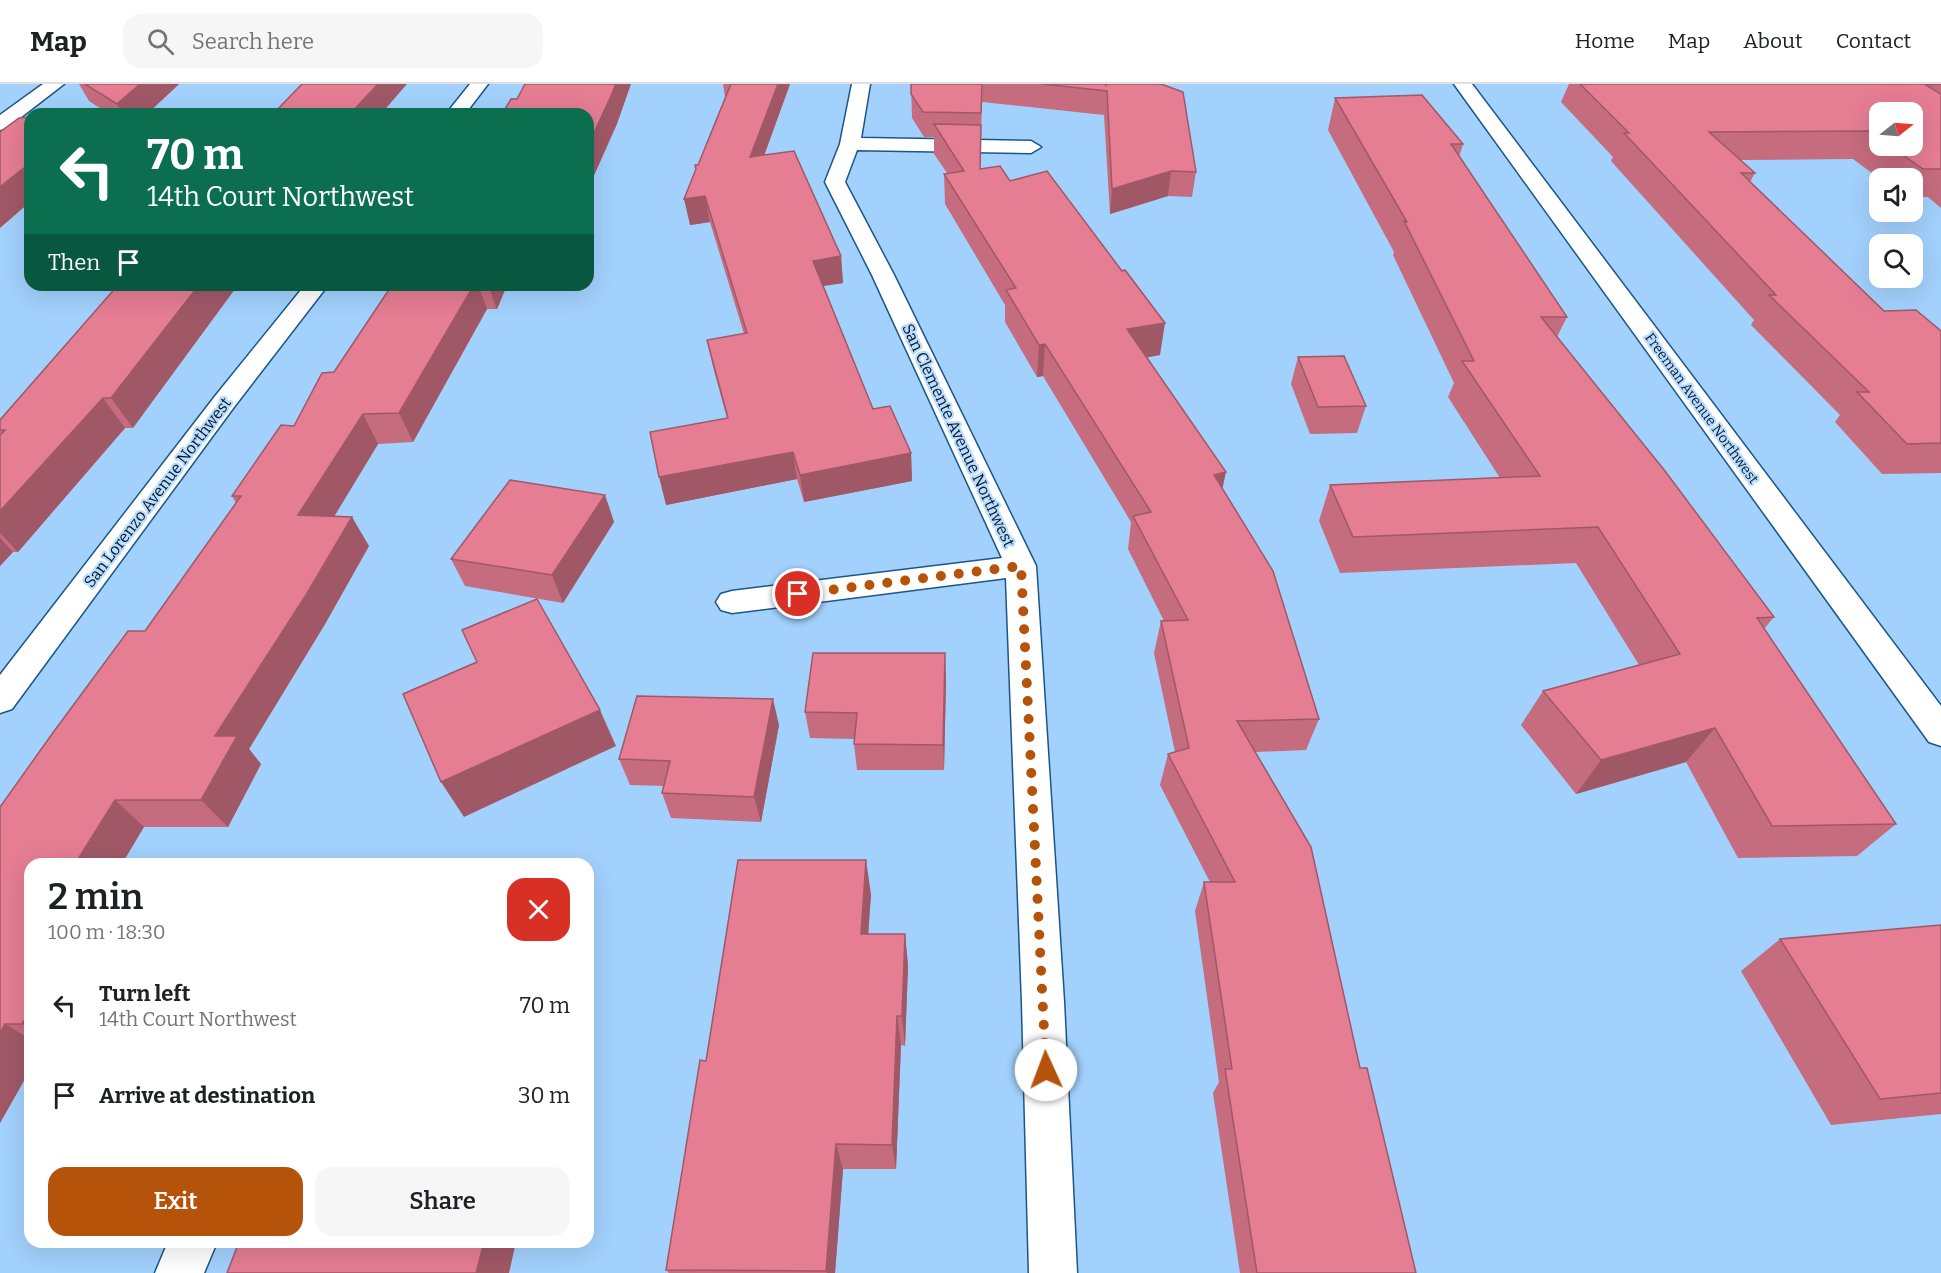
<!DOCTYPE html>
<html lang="en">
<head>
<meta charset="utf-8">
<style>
	body { margin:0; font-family:Bitter,serif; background:#f6f6f6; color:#202124; height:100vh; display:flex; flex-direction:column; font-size:22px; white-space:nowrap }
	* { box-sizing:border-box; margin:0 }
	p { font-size:20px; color:#757577 }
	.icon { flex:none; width:33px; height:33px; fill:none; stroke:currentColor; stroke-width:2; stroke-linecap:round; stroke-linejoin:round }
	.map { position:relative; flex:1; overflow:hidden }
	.sheet { position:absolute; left:24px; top:774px; width:570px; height:390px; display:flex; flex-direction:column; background:#fff; border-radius:18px; box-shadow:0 6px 24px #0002 }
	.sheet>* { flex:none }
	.guide { position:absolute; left:24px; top:24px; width:570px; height:183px; border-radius:18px; box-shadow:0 6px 24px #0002; background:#0b6e4f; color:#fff; overflow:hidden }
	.needle { width:39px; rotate:73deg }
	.fabs { position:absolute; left:1869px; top:18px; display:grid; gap:12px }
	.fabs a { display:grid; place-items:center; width:54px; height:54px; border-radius:12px; background:#fff; box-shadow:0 6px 24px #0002; font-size:30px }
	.pin { position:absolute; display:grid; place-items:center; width:51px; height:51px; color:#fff; margin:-26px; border:3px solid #fff; border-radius:50%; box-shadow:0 2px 6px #0007 }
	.me { position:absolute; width:66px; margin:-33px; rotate:358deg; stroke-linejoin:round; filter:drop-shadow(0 0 4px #0008) }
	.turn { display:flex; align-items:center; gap:21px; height:126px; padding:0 24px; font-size:27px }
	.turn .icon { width:78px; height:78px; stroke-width:2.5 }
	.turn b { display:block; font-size:42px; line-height:51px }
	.then { display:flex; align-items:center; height:57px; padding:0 24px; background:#0003; gap:12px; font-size:22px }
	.round { display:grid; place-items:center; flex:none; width:63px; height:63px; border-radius:18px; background:#f6f6f6 }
	.headline { display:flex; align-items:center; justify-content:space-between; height:102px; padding:0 24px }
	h1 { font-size:36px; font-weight:600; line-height:45px }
	.cta { display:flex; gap:12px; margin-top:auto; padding:12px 24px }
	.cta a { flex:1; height:69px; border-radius:18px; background:#b45309; color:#fff; font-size:24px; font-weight:600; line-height:69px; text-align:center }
	.cta a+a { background:#f6f6f6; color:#202124 }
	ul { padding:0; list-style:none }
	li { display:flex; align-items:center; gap:18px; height:90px; padding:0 24px }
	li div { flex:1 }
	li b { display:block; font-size:22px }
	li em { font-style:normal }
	header { display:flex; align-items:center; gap:36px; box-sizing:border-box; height:84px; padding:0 30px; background:#fff; border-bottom:2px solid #e0e0e0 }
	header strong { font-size:28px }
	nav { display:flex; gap:33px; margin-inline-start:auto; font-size:21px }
	.search { width:420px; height:54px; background:#f6f6f6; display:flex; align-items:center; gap:15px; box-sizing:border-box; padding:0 21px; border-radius:18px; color:#757577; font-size:22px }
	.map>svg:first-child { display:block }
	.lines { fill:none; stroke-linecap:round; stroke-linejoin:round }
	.minor-casing { stroke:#1c5686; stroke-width:3 }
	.minor { fill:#fff; fill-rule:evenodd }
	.wall { fill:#c56c7e; fill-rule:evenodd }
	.shaded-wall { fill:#a05867 }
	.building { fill:#e57d93; stroke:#a05867; stroke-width:1.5 }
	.route { stroke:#b45309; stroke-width:10; stroke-dasharray:0 18 }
	.labels { text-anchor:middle; stroke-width:4.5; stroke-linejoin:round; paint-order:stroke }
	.far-street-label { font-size:14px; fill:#02172b; stroke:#baddfe }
	.street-label { font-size:16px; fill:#02172b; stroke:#baddfe }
</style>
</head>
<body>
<header>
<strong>Map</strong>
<div class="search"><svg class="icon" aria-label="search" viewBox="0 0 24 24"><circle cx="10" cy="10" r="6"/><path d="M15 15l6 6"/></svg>Search here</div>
<nav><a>Home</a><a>Map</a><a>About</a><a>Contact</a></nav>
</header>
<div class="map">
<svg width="1941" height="1189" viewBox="0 0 1941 1189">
	<rect width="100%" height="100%" fill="#a2d1fd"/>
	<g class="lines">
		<defs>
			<path id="minor" d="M43,0h21l-57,44 -7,2v-15z
				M470,0h18l-23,30h-19z
				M852,0h18l-9,54 170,3 10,6 -10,6 -174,-3 -12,32 49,93 142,291 28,436 13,271h-48l-7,-271 -16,-424 -274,35 -11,-3 -5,-8 5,-8 11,-3 270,-33 -130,-283 -47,-93 15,-38z
				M1454,0h18l469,622v40l-12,-4z
				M305,201h23l-94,122 -222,302 -12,4v-38l216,-280z
				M168,1158h49l-13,31h-49z"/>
		</defs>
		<use href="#minor" class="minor-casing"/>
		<use href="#minor" class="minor"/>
	</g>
	<path class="wall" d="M79,0h100l-32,30h-38l-20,-13z
		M723,0h67l-26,72 77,100 2,27 -20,3 50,123 38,44 1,28 -108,21 -7,-23 -131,26 61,-87 -14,-51 -6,-27 37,-6 -34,-112 -20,3 8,-60 27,-68z
		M911,0h250l35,88 -4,25 -24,-1 -58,18 -6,-99 -122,-13 -2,67 30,12 150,174 -13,2 75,132 97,230 -13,31 -51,2 105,316 56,205h-176l-27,-180 6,-11 -24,-171 9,-29h6l-50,-97 8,-31 7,-2 -21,-99 7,-32h3l-36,-72 3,-27 -88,-146 -6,1 -32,-55v-17l-60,-101 -1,-30 3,-1 -13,-19v-17h-10l-12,-19z
		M1569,0h372v124l-13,-11h-16v-19l-32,1 -27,-20 -113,1 15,13 -5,9 134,129 57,20v142l-59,1 -47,-52 5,-7 -89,-90 3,-5 -143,-159 2,-4 -52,-55zM1880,28l32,34h-32z
		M1335,14l128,46 -4,13 108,160 -10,20 217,280 -10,12 132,195 -39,32 -119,2 -52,-96 -110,32 -55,-69 22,-34 96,-26 -63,-102 -236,10 -21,-52 11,-36 170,-7 -52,-81 6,-14 -61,-128 1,-3 -66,-122z
		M118,201l15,143h-8l-107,124h-5l-13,14v-146z
		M392,201h115l-10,24h-10l-74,133 -35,2 -44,72 35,30 -44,78 -76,125 12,15 -33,63h-84l-114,37v206l-30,53v-316l145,-176 91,-128 -4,-7 62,-70 40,-54z
		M1298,273l68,49 -9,27 -47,1 -19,-50z
		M605,411l9,27 -51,81 -98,-17 -14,-27z
		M946,596l-2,90h-87l-3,-26v-5l-44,-1 -5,-26z
		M779,641l-18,97 -90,-4 -9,-25 1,-7 -33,-1 -11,-26z
		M871,810l-3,40h37l3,32 -3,80 -4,-1 -5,124h-53l-8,104h-166l-3,-3z
		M1941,841v189l-110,11 -90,-154 39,-32z"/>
	<path class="shaded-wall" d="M140,0h39l-32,30h-25l-5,-10z
		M378,0h29l-26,30h-31z
		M616,0h15l-14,40 -29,65v-43z
		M778,0h12l-36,99 -4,-26z
		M30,79v39l-30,26v-41z
		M1171,87l-3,25 -58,18 2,-25z
		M705,112l5,26 -20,3 -6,-26z
		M841,172l2,27 -27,4 -3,-26z
		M199,201h39l-105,143 -22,-30z
		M474,201h4l9,24 -74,133 -14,-29z
		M488,201h19l-10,24z
		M1165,239l-5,32 -37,7 4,-33z
		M1045,260l-2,32 -6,1 2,-32z
		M103,314l22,30 -107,124 -18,-19v-22z
		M363,330l15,30 -61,101 -19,-30z
		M793,368l4,27 -131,26 -7,-28z
		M911,369l1,28 -108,21 -4,-27z
		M1226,388l-7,33 -5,-30z
		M605,411l9,27 -51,81 -11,-28z
		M352,433l17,29 -44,78 -76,125 12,15 -33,63 -27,-27 14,-64z
		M0,454l13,14 -13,14z
		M945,569l1,27 -2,90 -1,-25z
		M773,615l6,26 -18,97 -7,-25z
		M600,626l16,36 -152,71 -23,-35z
		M1715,644l-29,34 -110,32 25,-34z
		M115,716l29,27 -22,37h-47z
		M866,776l5,34 -5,72 -5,-32z
		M905,850l3,32 -3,80 -3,-30z
		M30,926v19l-8,-5z
		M897,932l4,29 -5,124 -4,-24z
		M5,940l25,15v31l-30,53v-90z
		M836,1060l7,25 -8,104h-8l-1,-2z
		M484,1158h32l-7,31h-33z"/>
	<path class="building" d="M85,0h55l-23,20z
		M302,0h76l-28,30h-77z
		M525,0h91l-6,14 -22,48v-32h-86l9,-15h6z
		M731,0h47l-28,73 44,-6 47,105 -28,5 60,148 17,-3 21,47 -111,22 -7,-23 -134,25 -9,-45 78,-14 -21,-78 40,-7 -42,-137 -21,3 12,-30 -1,-4h3z
		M911,0h71l-1,29 -58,-1 -12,-18z
		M1042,0h63l1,2v-2h55l22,8 13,80 -25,-1 -59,18 -5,-98z
		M1580,0h361l-15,1 15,9v75h-18l-33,-23h22v-34h-32v26l-10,-7 -161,1 46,41h-14l143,138 32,-1 25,21v112l-34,1 -50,-52h12l-100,-97h7l-152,-162h5z
		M1422,11l41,49h-12l116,173h-26l124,154 109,146 -17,1 139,206 -124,2 -57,-98 -114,32 -58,-69 137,-37 -82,-127 -245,10 -23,-52 210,-9 -78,-115h12l-70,-140 3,1 -72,-124z
		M30,33v46l-30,24v-55l19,-14z
		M934,40l47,1 -1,44 20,-3 10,15 37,-10 75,100 3,-1 40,53 -38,6 99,143 -12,3 59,96 46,148 -82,2 74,126 49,221h7l49,205h-159l-32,-204h7l-28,-187h31l-67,-128 21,-6 -28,-127 27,-1 -55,-104 18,-4 -106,-168 -6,1 -33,-55 10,-2 -72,-114 20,-3z
		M118,201h81l-88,113h-8l-103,113v-76l5,-5h-5v-10z
		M392,201h82l-75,128 -36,1 -65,101 54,2 -46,78 -91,141h22l-36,64h-86l-40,64h-45v146l-8,14h-17l-5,9v-226l52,-73 76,-103h17l96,-135h-9l49,-71 13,1 28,-53 12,-1z
		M1344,272l22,50 -48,1 -20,-50z
		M510,396l95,15 -53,80 -101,-16z
		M537,515l63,111 -159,72 -38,-88 74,-32 -15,-32z
		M813,569h132l-2,92 -89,-1 3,-31 -52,-1z
		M637,612l136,3 -19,98 -92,-4 8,-32 -51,-2z
		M738,776h128l-5,74h44l-3,82h-5l-5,129 -56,-1 -10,127 -160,-1 34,-210 6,1z
		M461,777l-1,3h-51z
		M1941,841v168l-61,6 -100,-160z
		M239,1158h245l-8,31h-249z"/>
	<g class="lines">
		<path class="route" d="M798,510l223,-28 25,504"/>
	</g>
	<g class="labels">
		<g class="far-street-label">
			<text transform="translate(1702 324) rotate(54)" y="5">Freeman Avenue Northwest</text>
		</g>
		<g class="street-label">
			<text transform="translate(959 351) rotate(65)" y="6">San Clemente Avenue Northwest</text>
			<text transform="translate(157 408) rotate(-53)" y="6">San Lorenzo Avenue Northwest</text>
		</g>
	</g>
</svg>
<div class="fabs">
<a><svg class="needle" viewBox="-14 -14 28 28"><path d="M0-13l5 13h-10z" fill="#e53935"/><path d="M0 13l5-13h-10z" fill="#757577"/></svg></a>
<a><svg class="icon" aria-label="sound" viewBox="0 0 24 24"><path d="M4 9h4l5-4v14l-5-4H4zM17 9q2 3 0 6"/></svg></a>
<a><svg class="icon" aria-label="search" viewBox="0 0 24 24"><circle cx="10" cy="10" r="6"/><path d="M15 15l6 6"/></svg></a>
</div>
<div class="pin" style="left:798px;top:510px;background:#d93025"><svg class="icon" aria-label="arrive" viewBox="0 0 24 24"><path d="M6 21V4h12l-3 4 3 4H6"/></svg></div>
<svg class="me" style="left:1046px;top:986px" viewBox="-20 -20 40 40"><circle r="19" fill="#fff"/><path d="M0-13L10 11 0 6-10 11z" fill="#b45309"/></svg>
<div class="guide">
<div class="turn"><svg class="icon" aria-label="left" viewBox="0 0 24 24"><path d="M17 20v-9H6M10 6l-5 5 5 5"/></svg><div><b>70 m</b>14th Court Northwest</div></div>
<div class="then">Then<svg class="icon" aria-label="arrive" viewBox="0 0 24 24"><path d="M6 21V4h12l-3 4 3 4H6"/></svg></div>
</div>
<section class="sheet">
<div class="headline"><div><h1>2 min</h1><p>100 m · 18:30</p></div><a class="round" style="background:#d93025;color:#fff"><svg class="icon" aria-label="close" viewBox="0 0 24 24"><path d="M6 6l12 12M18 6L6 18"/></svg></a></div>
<ul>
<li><svg class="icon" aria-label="left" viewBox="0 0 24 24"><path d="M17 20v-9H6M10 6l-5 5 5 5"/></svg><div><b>Turn left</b><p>14th Court Northwest</p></div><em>70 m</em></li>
<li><svg class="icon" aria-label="arrive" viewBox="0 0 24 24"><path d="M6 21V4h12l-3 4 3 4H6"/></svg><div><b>Arrive at destination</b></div><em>30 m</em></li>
</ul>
<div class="cta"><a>Exit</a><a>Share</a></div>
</section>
</div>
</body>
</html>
